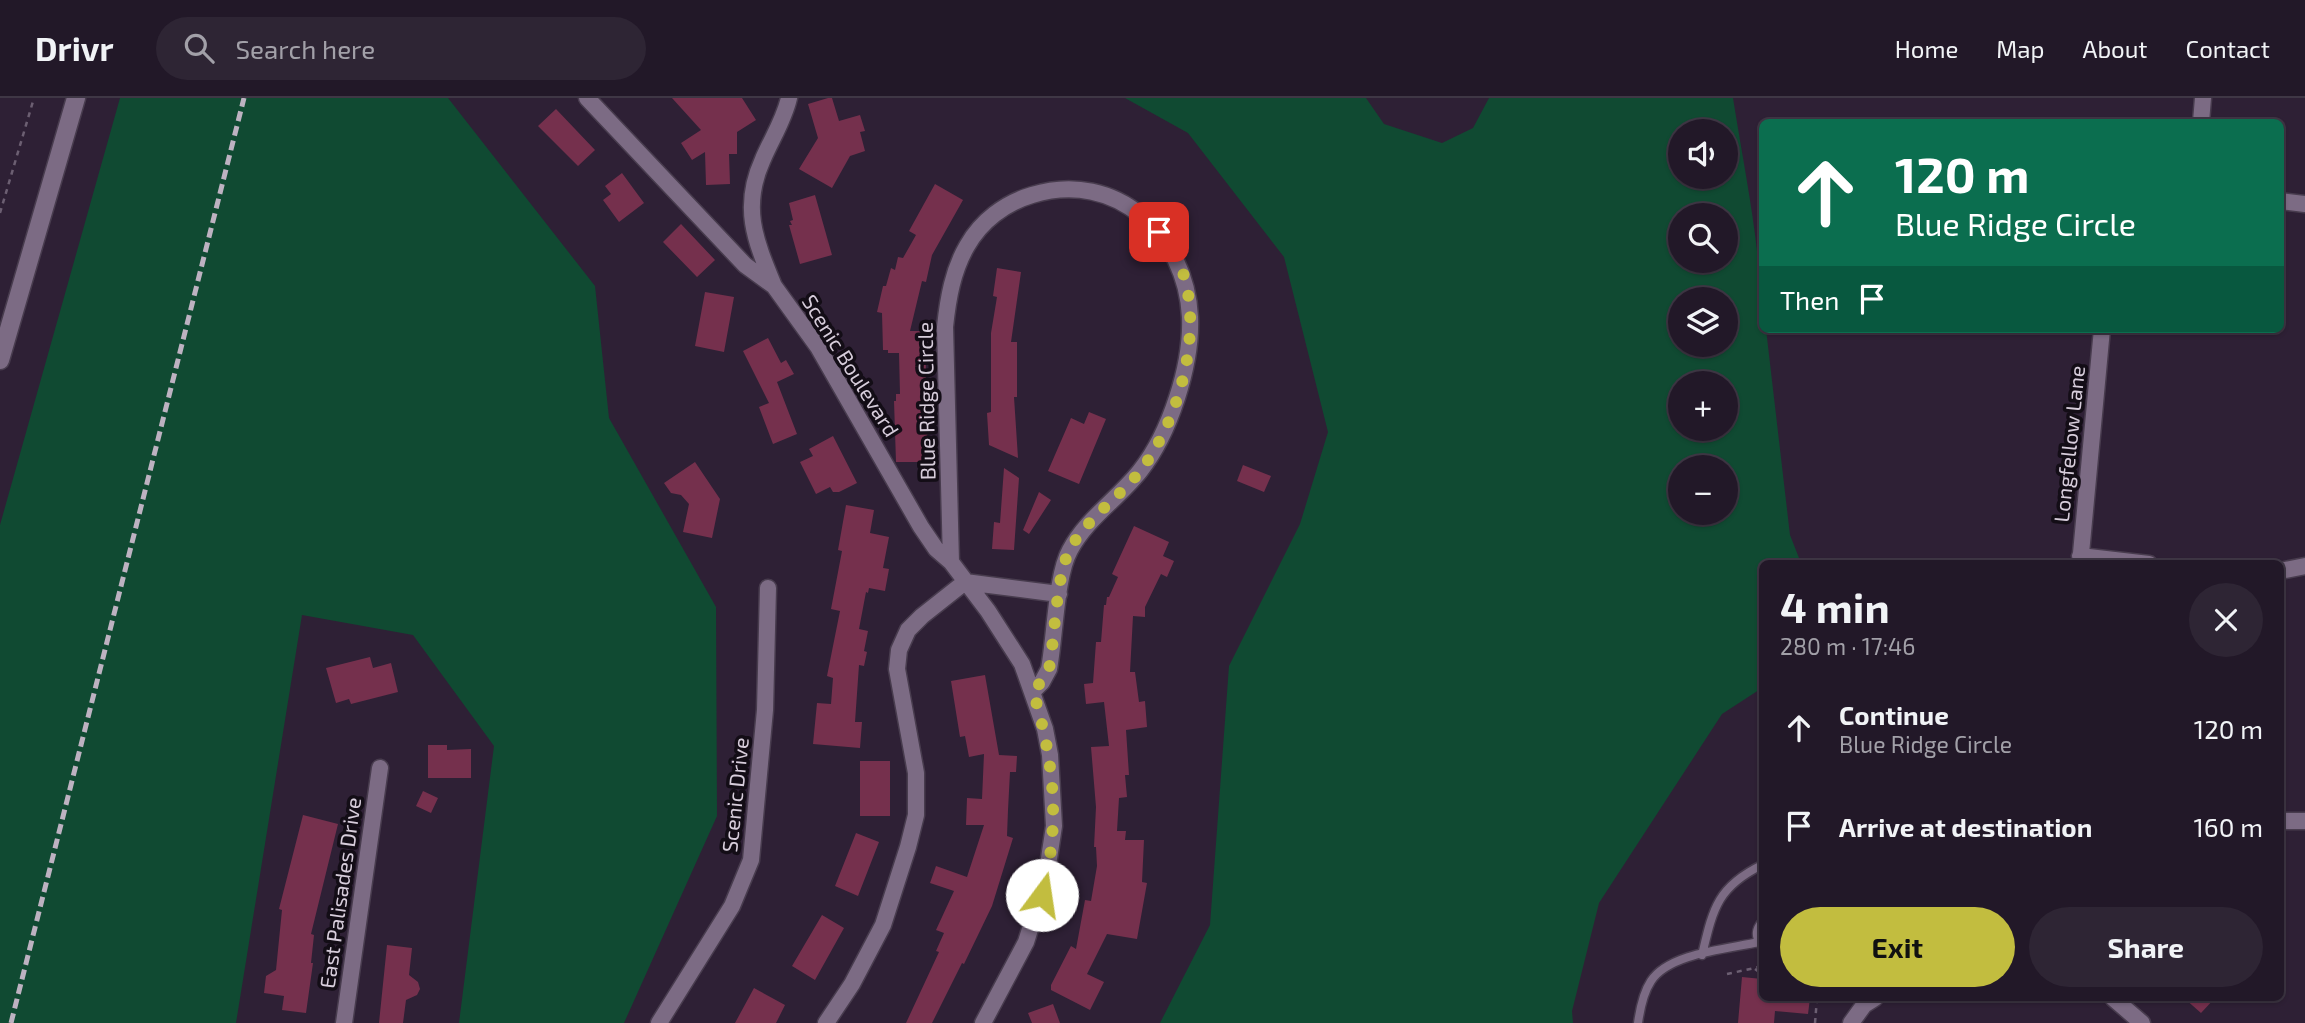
<!DOCTYPE html>
<html lang="en">
<head>
<meta charset="utf-8">
<style>
	body { margin:0; font-family:"Exo 2",sans-serif; background:#2e2534; color:#f1f3f6; height:100vh; display:flex; flex-direction:column; font-size:26px; white-space:nowrap }
	* { box-sizing:border-box; margin:0 }
	p { font-size:23px; color:#a2a0a8 }
	.icon { flex:none; width:38px; height:38px; fill:none; stroke:currentColor; stroke-width:2; stroke-linecap:round; stroke-linejoin:round }
	.map { position:relative; flex:1; overflow:hidden }
	.drawer { position:absolute; left:1759px; top:462px; width:525px; height:441px; display:flex; flex-direction:column; background:#221828; border-radius:10px; box-shadow:0 2px 5px #0004,0 0 0 2px #3f3745 }
	.drawer>* { flex:none }
	.top-card { position:absolute; left:1759px; top:21px; width:525px; height:214px; border-radius:10px; box-shadow:0 2px 5px #0004,0 0 0 2px #3f3745; background:#0b6e4f; color:#fff; overflow:hidden }
	.tools { position:absolute; left:1668px; top:21px; display:grid; gap:14px }
	.tools a { display:grid; place-items:center; width:70px; height:70px; border-radius:50%; background:#221828; box-shadow:0 2px 5px #0004,0 0 0 2px #3f3745; font-size:35px }
	.pin { position:absolute; display:grid; place-items:center; width:60px; height:60px; color:#fff; margin:-30px; border-radius:14px; box-shadow:0 4px 10px #0006 }
	.me { position:absolute; width:77px; margin:-38px; rotate:14deg; stroke-linejoin:round; filter:drop-shadow(0 0 5px #0008) }
	.turn { display:flex; align-items:center; gap:24px; height:147px; padding:0 21px; font-size:32px }
	.turn .icon { width:91px; height:91px; stroke-width:2.5 }
	.turn b { display:block; font-size:49px; line-height:60px }
	.then { display:flex; align-items:center; height:66px; padding:0 21px; background:#0003; gap:14px; font-size:26px }
	.round { display:grid; place-items:center; flex:none; width:74px; height:74px; border-radius:37px; background:#2e2534 }
	.headline { display:flex; align-items:center; justify-content:space-between; height:119px; padding:0 21px }
	h1 { font-size:42px; font-weight:700; line-height:52px }
	.cta { display:flex; gap:14px; margin-top:auto; padding:14px 21px }
	.cta a { flex:1; height:80px; border-radius:42px; background:#c2bd3f; color:#111; font-size:28px; font-weight:700; line-height:80px; text-align:center }
	.cta a+a { background:#2e2534; color:#f1f3f6 }
	ul { padding:0; list-style:none }
	li { display:flex; align-items:center; gap:21px; height:98px; padding:0 21px }
	li div { flex:1 }
	li b { display:block; font-size:26px }
	li em { font-style:normal }
	header { display:flex; align-items:center; gap:42px; box-sizing:border-box; height:98px; padding:0 35px; background:#221828; border-bottom:2px solid #3f3745 }
	header strong { font-size:33px }
	nav { display:flex; gap:38px; margin-inline-start:auto; font-size:24px }
	.search { width:490px; height:63px; background:#2e2534; display:flex; align-items:center; gap:18px; box-sizing:border-box; padding:0 24px; border-radius:38px; color:#a2a0a8; font-size:26px }
	.map>svg:first-child { display:block }
	.green { fill:#104a32; fill-rule:evenodd }
	.building { fill:#75304d }
	.lines { fill:none; stroke-linecap:round; stroke-linejoin:round }
	.service-casing { stroke:#483c4e; stroke-width:11 }
	.minor-casing { stroke:#483c4e; stroke-width:19 }
	.tertiary-casing { stroke:#483c4e; stroke-width:21 }
	.path { stroke:#6c5f72; stroke-width:2.5; stroke-dasharray:5 5; stroke-linecap:butt }
	.service { stroke:#7c6b84; stroke-width:8 }
	.minor { stroke:#7c6b84; stroke-width:16 }
	.tertiary { stroke:#7c6b84; stroke-width:18 }
	.rail { stroke:#bdb2c1; stroke-width:5; stroke-dasharray:10 5; stroke-linecap:butt }
	.route { stroke:#c2bd3f; stroke-width:12; stroke-dasharray:0 21.6 }
	.labels { text-anchor:middle; stroke-width:7; stroke-linejoin:round; paint-order:stroke }
	.street-label { font-size:21px; fill:#d7cddb; stroke:#130d16 }
</style>
</head>
<body>
<header>
<strong>Drivr</strong>
<div class="search"><svg class="icon" aria-label="search" viewBox="0 0 24 24"><circle cx="10" cy="10" r="6"/><path d="M15 15l6 6"/></svg>Search here</div>
<nav><a>Home</a><a>Map</a><a>About</a><a>Contact</a></nav>
</header>
<div class="map">
<svg width="2305" height="925" viewBox="0 0 2305 925">
	<rect width="100%" height="100%" fill="#2e2035"/>
	<path class="green" d="M120,0h328l147,188 14,132 107,189 1,209 -93,207h-165l35,-277 -81,-111 -111,-20 -66,408h-236v-498z
		M1125,0h241l18,26 58,19 31,-15 16,-30h244c12,76 29,153 29,231h4l24,206 11,28 -39,1v124l-40,26 -123,189 -27,108 1,12h-413l50,-98 19,-259 71,-142 28,-92 -44,-175 -96,-124zM1680,33h46v46h-46zM1680,117h46v46h-46zM1680,201h46v46h-46zM1680,285h46v46h-46zM1680,369h46v46h-46z"/>
	<path class="building" d="M672,0h70l14,22 -19,12v22h-8l1,30 -24,1 -1,-33 -13,8 -11,-17 20,-13z
		M828,0h4l7,23 21,-6 5,16 -5,1 5,19 -15,5 -18,32 -33,-19 19,-31 -10,-34z
		M556,11l39,41 -17,16 -40,-40z
		M622,75l22,30 -25,19 -16,-22 8,-6 -6,-8z
		M935,86l28,16 -31,55 -6,27 -4,-1 -12,50h15l3,131h-32l-2,-61h2v-7h4l-1,-41h-11v-3h-5l-1,-37 -5,-1 6,-26h3l5,-18 4,2 3,-13 5,1 13,-23 -7,-4z
		M815,97l17,60 -32,9 -11,-39h3l-2,-4 3,-1 -4,-17z
		M681,126l34,36 -18,17 -34,-35z
		M997,170l24,4 -10,70h6v55h-3l4,61 -29,-13 -2,-32 4,-1v-79l6,-36 -4,-1z
		M705,194l29,5 -10,55 -29,-6z
		M768,240l13,25 5,-3 8,14 -17,8 20,52 -24,10 -14,-37 10,-4 -26,-52z
		M1089,314l17,7 -27,65 -31,-13 23,-53 13,6z
		M833,338l24,47 -18,9h-6l-3,-5 -14,7 -16,-32 13,-6 -4,-7z
		M695,364l25,37 -8,39 -29,-6 6,-28 -8,-9 -10,-2 -7,-10z
		M1243,367l28,11 -7,16 -27,-11z
		M1004,370l15,10 -5,72 -22,-1 2,-27 6,1z
		M1039,394l12,8 -22,34 -6,-4z
		M846,407l28,5 -4,23 19,4 -6,31 6,1 -4,22 -16,-3 -1,5 -2,-1 -7,37 9,2 -4,20 3,1 -3,14 -5,-1 -4,57h7l-2,26 -47,-4 4,-41 14,1 2,-26 -6,-2 13,-65 -9,-2 11,-58 -4,-1z
		M1134,428l35,16 -6,14 11,5 -7,16 -6,-3 -16,33v10l-12,-1 -3,56h5l4,30 6,-1 2,26 -21,3 3,45h-4l2,22 -8,1 -2,33h9l-1,9h19l-2,42 5,1 -10,56 -30,-5 -20,40 17,8 -14,28 -39,-20v-5l20,-39 5,3 9,-49 6,1 6,-35 -1,-19h-2l2,-40 -5,-60 18,-1 -5,-44 -18,2 -2,-20 9,-1 3,-41h5l3,-37h2l1,-8h2l9,-20 -6,-3z
		M370,559l3,11 18,-5 7,29 -47,12 -2,-5 -13,4 -10,-35z
		M985,577l14,80 18,1 -1,16h-6l-2,38 -1,26 6,2 -21,68 -28,58 -2,-1 -30,60h-26l33,-71 -3,-1 8,-18 -8,-3 18,-39 -24,-8 6,-17 31,11 17,-52h-18l1,-27 15,1 2,-45 -15,3 -4,-21 -5,1 -9,-56z
		M428,647h19v5l24,-1v29h-43z
		M860,663h30v55h-30z
		M423,693l15,7 -7,15 -15,-7z
		M303,717l35,9 -27,110 3,1 -3,28h2l-7,50 -24,-3 2,-14 -20,-3 2,-17 10,-6 6,-60 -3,-1z
		M856,735l23,9 -21,54 -23,-10z
		M822,817l22,13 -29,52 -23,-14z
		M387,847l25,3 -3,27 9,7 2,7 -3,6 -11,5 -3,23h-24z
		M1742,879l20,2v19h48l-2,16 -33,-3 -1,12h-36z
		M754,890l31,17 -9,18h-41z
		M2184,900h31l-14,15z
		M1053,906l7,19h-28l-4,-10z"/>
	<g class="lines">
		<defs>
			<path id="service" d="M1760,846c-5,-9 -4,-15 2,-22
				M1702,857c11,-46 15,-68 60,-90
				M1638,925c2,-14 5,-30 13,-42 18,-28 77,-32 108,-39"/>
			<path id="minor" d="M587,0l158,167 29,21 44,61 103,180 15,22 15,13 37,49 34,53 23,65 5,26 4,71 -8,52 -20,64 -43,81
				M2201,24l2,-24
				M2280,103l25,3
				M774,188c-19,-46 -33,-79 -11,-127 9,-21 21,-39 26,-61
				M2080,458l69,8
				M951,464l-6,-235c3,-29 8,-57 22,-81 14,-25 38,-43 65,-51 84,-26 154,40 158,122 2,48 -20,116 -50,154 -22,28 -53,47 -70,79 -14,25 -15,87 -21,119l-7,13 -9,9
				M2080,466l22,-235
				M2280,473l25,-5
				M2280,723h25
				M2113,900l29,25
				M344,925l36,-255
				M659,925l73,-117 19,-46 14,-150 3,-122
				M826,925l26,-39 31,-59 25,-78 8,-32v-42l-19,-104 2,-19 9,-20 14,-14 43,-34 94,12
				M1851,925l13,-18 11,-7"/>
			<path id="tertiary" d="M0,262l76,-262"/>
		</defs>
		<use href="#service" class="service-casing"/>
		<use href="#minor" class="minor-casing"/>
		<use href="#tertiary" class="tertiary-casing"/>
		<path class="path" d="M0,115l34,-115
			M1755,871l7,5
			M1727,876l32,-7
			M1815,925l2,-25"/>
		<use href="#service" class="service"/>
		<use href="#minor" class="minor"/>
		<use href="#tertiary" class="tertiary"/>
		<path class="rail" d="M11,925l233,-925"/>
	</g>
	<g class="lines">
		<path class="route" d="M1042,797c19,-71 12,-134 -9,-204l9,-10 7,-12c6,-32 7,-94 21,-120 18,-32 49,-51 71,-79 38,-50 62,-137 42,-197 -6,-15 -15,-28 -24,-41"/>
	</g>
	<g class="labels">
		<g class="street-label">
			<text transform="translate(850 268) rotate(58)" y="7">Scenic Boulevard</text>
			<text transform="translate(927 303) rotate(-91)" y="7">Blue Ridge Circle</text>
			<text transform="translate(2070 346) rotate(-84)" y="7">Longfellow Lane</text>
			<text transform="translate(736 697) rotate(-84)" y="7">Scenic Drive</text>
			<text transform="translate(341 795) rotate(-82)" y="7">East Palisades Drive</text>
		</g>
	</g>
</svg>
<div class="tools">
<a><svg class="icon" aria-label="sound" viewBox="0 0 24 24"><path d="M4 9h4l5-4v14l-5-4H4zM17 9q2 3 0 6"/></svg></a>
<a><svg class="icon" aria-label="search" viewBox="0 0 24 24"><circle cx="10" cy="10" r="6"/><path d="M15 15l6 6"/></svg></a>
<a><svg class="icon" aria-label="layers" viewBox="0 0 24 24"><path d="M12 4l9 5-9 5-9-5zM3 14l9 5 9-5"/></svg></a>
<a>+</a>
<a>−</a>
</div>
<div class="pin" style="left:1159px;top:134px;background:#d93025"><svg class="icon" aria-label="arrive" viewBox="0 0 24 24"><path d="M6 21V4h12l-3 4 3 4H6"/></svg></div>
<svg class="me" style="left:1042px;top:797px" viewBox="-20 -20 40 40"><circle r="19" fill="#fff"/><path d="M0-13L10 11 0 6-10 11z" fill="#c2bd3f"/></svg>
<div class="top-card">
<div class="turn"><svg class="icon" aria-label="ahead" viewBox="0 0 24 24"><path d="M12 20V5M6 11l6-6 6 6"/></svg><div><b>120 m</b>Blue Ridge Circle</div></div>
<div class="then">Then<svg class="icon" aria-label="arrive" viewBox="0 0 24 24"><path d="M6 21V4h12l-3 4 3 4H6"/></svg></div>
</div>
<section class="drawer">
<div class="headline"><div><h1>4 min</h1><p>280 m · 17:46</p></div><a class="round"><svg class="icon" aria-label="close" viewBox="0 0 24 24"><path d="M6 6l12 12M18 6L6 18"/></svg></a></div>
<ul>
<li><svg class="icon" aria-label="ahead" viewBox="0 0 24 24"><path d="M12 20V5M6 11l6-6 6 6"/></svg><div><b>Continue</b><p>Blue Ridge Circle</p></div><em>120 m</em></li>
<li><svg class="icon" aria-label="arrive" viewBox="0 0 24 24"><path d="M6 21V4h12l-3 4 3 4H6"/></svg><div><b>Arrive at destination</b></div><em>160 m</em></li>
</ul>
<div class="cta"><a>Exit</a><a>Share</a></div>
</section>
</div>
</body>
</html>
